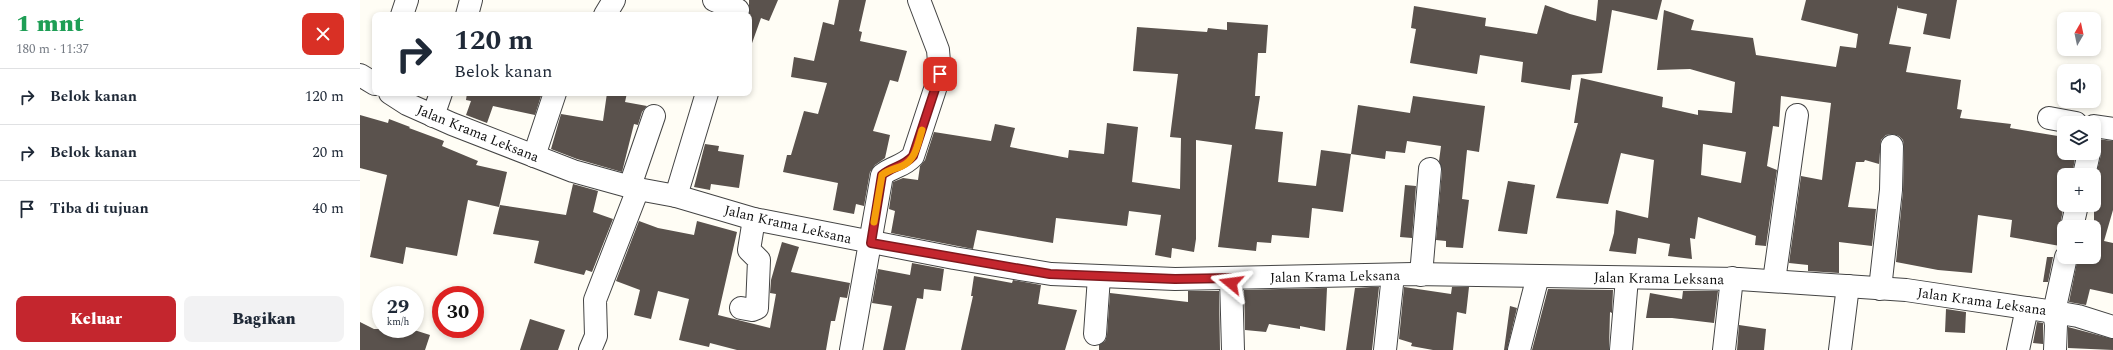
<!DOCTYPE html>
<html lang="id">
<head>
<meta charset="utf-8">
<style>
	body { margin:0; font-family:Spectral,serif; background:#f2f2f3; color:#1f2937; height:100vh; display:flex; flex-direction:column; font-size:15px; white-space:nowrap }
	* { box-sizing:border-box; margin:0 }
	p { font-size:13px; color:#747a83 }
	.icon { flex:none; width:22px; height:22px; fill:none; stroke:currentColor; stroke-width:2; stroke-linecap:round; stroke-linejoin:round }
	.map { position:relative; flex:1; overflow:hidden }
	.drawer { display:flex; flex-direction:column; background:#fff; width:360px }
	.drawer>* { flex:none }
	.top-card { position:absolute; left:12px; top:12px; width:380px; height:84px; border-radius:8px; box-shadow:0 2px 6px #0003; background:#fff; color:#1f2937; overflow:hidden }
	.needle { width:26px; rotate:9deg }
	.fabs { position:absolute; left:1697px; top:12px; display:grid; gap:8px }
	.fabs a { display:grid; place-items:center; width:44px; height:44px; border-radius:8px; background:#fff; box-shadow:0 2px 6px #0003; font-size:20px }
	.speed { position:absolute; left:12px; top:286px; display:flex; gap:8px; font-size:20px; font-weight:700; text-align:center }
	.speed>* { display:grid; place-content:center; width:52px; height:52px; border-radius:50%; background:#fff; box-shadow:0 2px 6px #0003; line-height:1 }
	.speed small { font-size:10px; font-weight:400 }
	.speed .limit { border:6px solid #d22; background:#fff; color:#111 }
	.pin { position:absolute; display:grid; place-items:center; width:34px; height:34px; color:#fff; margin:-17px; border-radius:8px; box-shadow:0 2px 6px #0006 }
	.me { position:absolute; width:44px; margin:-22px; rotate:286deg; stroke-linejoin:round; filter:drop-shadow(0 0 3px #0008) }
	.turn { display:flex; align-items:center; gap:14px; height:84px; padding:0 16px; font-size:18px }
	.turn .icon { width:52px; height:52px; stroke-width:2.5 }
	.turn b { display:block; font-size:28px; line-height:34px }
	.round { display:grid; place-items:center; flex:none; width:42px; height:42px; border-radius:8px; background:#f2f2f3 }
	.headline { display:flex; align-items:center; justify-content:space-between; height:68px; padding:0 16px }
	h1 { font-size:24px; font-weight:800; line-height:30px; color:#1e9e55 }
	.primary-button { display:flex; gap:8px; margin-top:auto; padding:8px 16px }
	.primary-button a { flex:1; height:46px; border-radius:8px; background:#c4262e; color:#fff; font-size:16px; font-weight:800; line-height:46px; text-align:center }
	.primary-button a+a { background:#f2f2f3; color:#1f2937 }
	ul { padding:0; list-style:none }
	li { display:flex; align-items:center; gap:12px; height:56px; padding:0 16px; border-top:1px solid #e0e1e3 }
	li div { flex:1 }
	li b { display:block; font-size:15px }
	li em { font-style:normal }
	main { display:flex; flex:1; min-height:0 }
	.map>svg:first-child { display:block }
	.building { fill:#5a524d; fill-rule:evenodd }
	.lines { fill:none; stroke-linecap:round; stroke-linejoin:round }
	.minor-casing { stroke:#444; stroke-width:24 }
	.tertiary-casing { stroke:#444; stroke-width:24 }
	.minor { stroke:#fff; stroke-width:22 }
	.tertiary { stroke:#fff; stroke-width:22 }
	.route-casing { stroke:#7f191e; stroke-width:10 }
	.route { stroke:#c4262e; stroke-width:7 }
	.slow { stroke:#f59e0b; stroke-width:7 }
	.labels { text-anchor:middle; stroke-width:4; stroke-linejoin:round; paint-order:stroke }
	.street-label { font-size:14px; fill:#111; stroke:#fff }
</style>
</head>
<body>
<main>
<section class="drawer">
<div class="headline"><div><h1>1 mnt</h1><p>180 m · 11:37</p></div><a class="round" style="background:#d93025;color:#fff"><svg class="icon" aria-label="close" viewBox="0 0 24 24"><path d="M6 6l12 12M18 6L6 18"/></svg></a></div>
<ul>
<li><svg class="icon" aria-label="right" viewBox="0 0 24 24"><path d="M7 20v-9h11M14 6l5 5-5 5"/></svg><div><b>Belok kanan</b></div><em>120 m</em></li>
<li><svg class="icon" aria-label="right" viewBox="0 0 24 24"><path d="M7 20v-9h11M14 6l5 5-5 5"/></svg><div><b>Belok kanan</b></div><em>20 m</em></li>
<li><svg class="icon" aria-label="arrive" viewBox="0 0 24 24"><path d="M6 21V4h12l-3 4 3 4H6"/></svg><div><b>Tiba di tujuan</b></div><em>40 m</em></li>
</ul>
<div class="primary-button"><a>Keluar</a><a>Bagikan</a></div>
</section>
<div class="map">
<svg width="1753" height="350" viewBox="0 0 1753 350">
	<rect width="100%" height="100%" fill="#fffdf5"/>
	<path class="building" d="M389,0h29l-9,21 -8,-3 -10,28h-2z
		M479,0h27l-7,31 3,1 -2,9 47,10 -9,31 -8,-2 -17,51 17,4 -5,23 -10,7 -5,7 -6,34 -8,-2 -2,10 -21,-4 5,-27 -55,-11 4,-17h4l13,-44 14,3 9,-31 -36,-6 3,-20 20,4 9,-39 11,3z
		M1238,0h64l-5,20 -45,-10 -10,63 -30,2 -2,15 -49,-8 2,-20 -43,-7 -3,19 -67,-11 6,-34 -5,-1 3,-22 72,12 -1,8 52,8 8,-29 25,9 26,7z
		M1446,0h151l-7,39 -27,-5 4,-20 -29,-6v-3l-9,39 22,3 -5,25 55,8 -4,29 5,1 -2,8 51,6 -1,4 54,9v16h12l-4,22h-8v30l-4,20v6l4,5 -1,9 -3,1 -50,-9 2,-17 -34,-5 -6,58 -34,-3 -42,-8 7,-71 1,-45 -1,-6 -4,-4 -7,-2 -6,1 -5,5 -2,24 -14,-4 -1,2h-8l-8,45 28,2 -4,37 -33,-4v31l-31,-2v-6l-19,-2 12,-87 21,4 9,-77 -50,-7 -2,31 -6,-1 -6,40 10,4 -11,76 -11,-1 1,-9 -58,-19 -3,22 -5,-1 2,21 -24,-3 2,-12 -32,-6 -2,16 -27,-3 5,-18 2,-23 32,8 6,-58 -33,-7 -13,51 -52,-6 22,-75h-4l7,-45 82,19 -1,10 36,8v-5l34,3 3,-31 -45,-13 -33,1 7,-60 30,10 -3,10 62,8 3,17 80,12 4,-21 16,2 2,-14 -57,-14zM1343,144l43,8 -5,31 -40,-8z
		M867,22l41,3 -2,28h-8l-3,43h5l-5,33 28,3 -5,50 38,4 5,-36 30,4 -8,58 -31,-4 -3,30 -37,-3 -1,8 -14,-1 -1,9 -38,-4 14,-102 -36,-5v99l-2,13 -22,-4 -1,10 -16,-3 6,-40 -32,-4 -2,15 -71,-8 -3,25 -76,-13 -4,19 -82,-16 4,-22 -6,-2 4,-27 10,-4 15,2 2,-14 5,-6 9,-28 57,9 4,-17 20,4 -5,19 58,11 1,-8 35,4 3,-31 31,4 -6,55 48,7 1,-51 -11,-1 8,-63 -45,-3 4,-44 70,5 1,-4 19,2z
		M107,93h75l-7,22 -42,-9 -6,17 -21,-8 5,-14 -5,-1z
		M247,93h20l-2,9 22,4 -5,6 -4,13 -4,-1 -12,48 -45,-13 -26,-10 10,-35 42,7z
		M1053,96l72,10 -6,46 -12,-2 -5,49 7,1 -6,48 -17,-1v-6l-10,-1 6,-70 -3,-9 2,-15 -34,-5 -2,12 -19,-2 -1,8 -34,-5 7,-49 52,8z
		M0,115l28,8 1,-4 21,8 -1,1 35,13 -2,5 36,15 -2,4 31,7 -8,35 -31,-7 -11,56 -51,-9 -3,17 -33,-7 17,-82 -27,-7z
		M1737,139l16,2v69l-9,31 9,2v51l-23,-5 -4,16 -17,-3 9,-45h16v-75l7,-27v-6l-5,-6z
		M345,144l14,2 -1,5 26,4 -5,33 -28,-4 -1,6 -16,-3z
		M1148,181l27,4 -8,49 -29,-3z
		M213,184l25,7 -5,21 20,7 -21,53 -6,-2 -2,5 -50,-12 5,-22 -46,-7 7,-29 66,10z
		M1045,185l11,1 -4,52 -12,-1z
		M279,221l19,7 36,7 3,-14 40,11 -19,83 52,13 6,-34 -6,-1 1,-13 11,-38 17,5 -8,25 59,11 -3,15 -7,-1 -5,24h-4l-5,29h-89l-27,-7 -1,4 -30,-7 10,-41 -31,-8 -7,28 -17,-4 6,-25 -24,-9z
		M1687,257h6l-5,25h-5z
		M552,263l32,6 -3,22 -17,-2 -1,10 -6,-1 -12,52h-22l9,-44 -20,-3 6,-34 32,6z
		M614,276l38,7 1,-3 28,5 -3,19 39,6 -12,40h-104l12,-54h-2z
		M1011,287h8l-7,63h-26l9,-62z
		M1044,287l47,7 1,-7h17l-3,27 -9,-2 -4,38h-20l-22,-4 1,-3 -13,-4z
		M967,288l-2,43 -25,-5v3l-31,-5 -3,8 -21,-2 -1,-40z
		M1188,289l65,1 -1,23 -2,-1 -1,38h-77z
		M828,291h31l1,59h-121v-5l6,-4 2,-6 3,-42 78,9z
		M1323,291h35l-4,32 -42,-5h-26l4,-25 32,6z
		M1150,306l7,2 -10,42h-3z
		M1586,309l20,3 -1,21 -20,-1z
		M170,319l35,11 -7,20h-38z
		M0,322l14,7h37l19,6 -5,15h-65z
		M1677,322l6,1v21l-10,-1z
		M1379,325l27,4 -2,21h-27z
		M1708,327l45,12v11l-45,-2z"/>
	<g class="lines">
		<defs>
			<path id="minor" d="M354,0l24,10
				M42,15l5,-15
				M107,15l4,-15
				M245,15l9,-15
				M73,116l8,-23
				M1689,118l27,5
				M1734,126l19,3
				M174,156l21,-63
				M1724,175l5,-22
				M270,186l24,-70
				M316,196l31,-103
				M1712,227l5,-22
				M1061,275l9,-106
				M871,278l2,72
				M1414,281l23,-166
				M1520,289l11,-99 1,-44
				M381,308l11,2 5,-2 2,-48 -10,-10 5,-31
				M735,334l4,-57
				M230,350l6,-14 -1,-36 43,-111
				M491,350l31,-175c11,-9 21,-8 31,-19l27,-82 -2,-24 -19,-50
				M1025,350l8,-75
				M1159,350l19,-74
				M1261,350l6,-72
				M1364,350l8,-72
				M1480,350l8,-64
				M1658,350l9,-42
				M1695,350l1,-25 -2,-13 12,-55"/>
			<path id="tertiary" d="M0,75l15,9
				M30,93l17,11 45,20 121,47 65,18 38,7 78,23 200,39 97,16 124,5 238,-5 326,5 167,11 148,22 24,4 35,11"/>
		</defs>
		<use href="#minor" class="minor-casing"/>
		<use href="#tertiary" class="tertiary-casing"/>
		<use href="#minor" class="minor"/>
		<use href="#tertiary" class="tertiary"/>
	</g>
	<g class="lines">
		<defs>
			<path id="route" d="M580,74l-27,82c-10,11 -20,10 -31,19l-11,68 179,31 125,5 56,-1v5"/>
		</defs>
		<use href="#route" class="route-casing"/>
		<use href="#route" class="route"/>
		<path class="slow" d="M514,222l8,-47c6,-5 13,-6 20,-9 14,-6 16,-23 20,-36"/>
	</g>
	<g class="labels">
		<g class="street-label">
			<text transform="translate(118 133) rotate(22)" y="5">Jalan Krama Leksana</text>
			<text transform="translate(428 224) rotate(13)" y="5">Jalan Krama Leksana</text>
			<text transform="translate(975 276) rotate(-1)" y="5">Jalan Krama Leksana</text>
			<text transform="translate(1299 278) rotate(1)" y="5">Jalan Krama Leksana</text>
			<text transform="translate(1622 301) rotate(8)" y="5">Jalan Krama Leksana</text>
		</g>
	</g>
</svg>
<div class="fabs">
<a><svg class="needle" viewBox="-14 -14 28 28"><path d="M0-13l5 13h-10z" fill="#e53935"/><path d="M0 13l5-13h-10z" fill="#747a83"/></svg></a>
<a><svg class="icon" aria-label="sound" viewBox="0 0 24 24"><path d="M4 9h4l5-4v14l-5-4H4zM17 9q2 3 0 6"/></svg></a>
<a><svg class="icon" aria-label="layers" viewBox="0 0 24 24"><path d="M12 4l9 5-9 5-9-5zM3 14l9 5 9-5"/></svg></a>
<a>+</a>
<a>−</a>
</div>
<div class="speed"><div>29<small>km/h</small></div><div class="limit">30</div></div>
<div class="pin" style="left:580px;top:74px;background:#d93025"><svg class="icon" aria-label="arrive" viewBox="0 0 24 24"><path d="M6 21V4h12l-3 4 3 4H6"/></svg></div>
<svg class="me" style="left:871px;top:283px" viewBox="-20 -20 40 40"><path d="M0-17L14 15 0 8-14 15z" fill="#c4262e" stroke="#fff" stroke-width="4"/></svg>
<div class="top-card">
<div class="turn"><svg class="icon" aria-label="right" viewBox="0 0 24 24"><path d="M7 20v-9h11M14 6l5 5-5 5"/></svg><div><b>120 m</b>Belok kanan</div></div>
</div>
</div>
</main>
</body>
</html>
